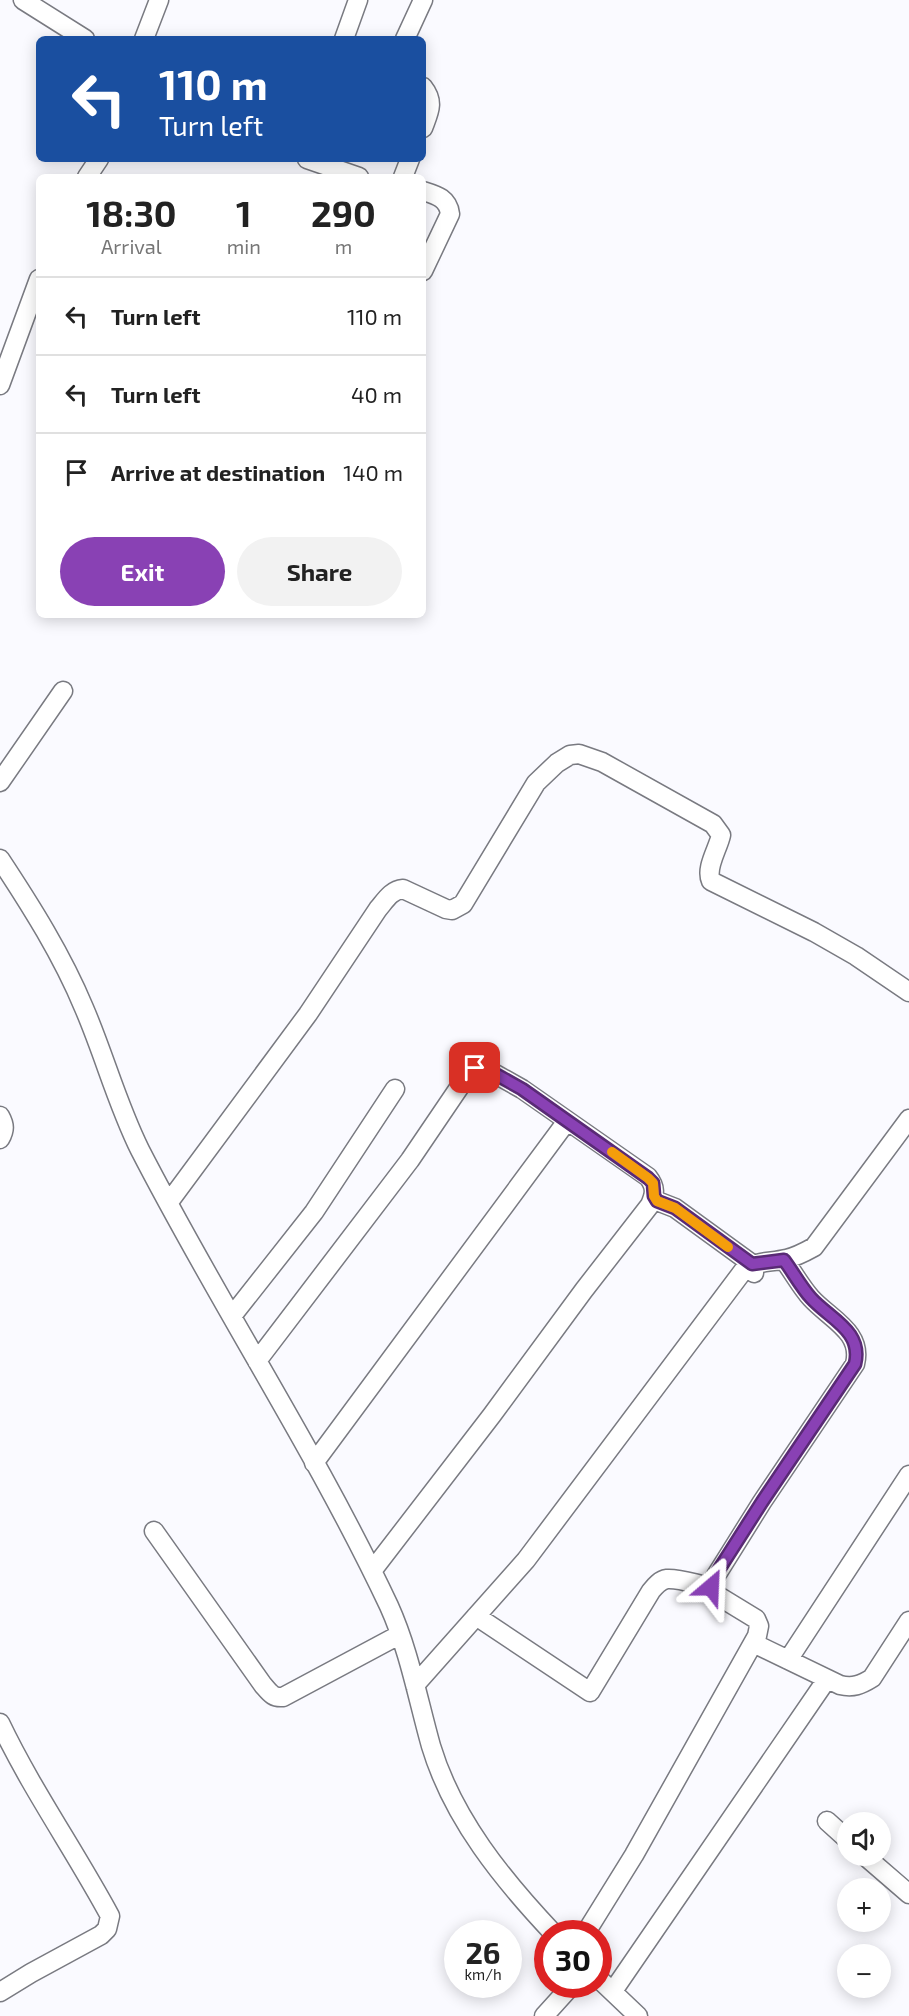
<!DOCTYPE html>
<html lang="en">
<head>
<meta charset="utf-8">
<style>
	body { margin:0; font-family:"Exo 2",sans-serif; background:#f2f2f2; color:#222; height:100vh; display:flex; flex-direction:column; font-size:22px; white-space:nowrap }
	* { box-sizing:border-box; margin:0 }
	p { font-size:20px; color:#767676 }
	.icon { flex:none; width:33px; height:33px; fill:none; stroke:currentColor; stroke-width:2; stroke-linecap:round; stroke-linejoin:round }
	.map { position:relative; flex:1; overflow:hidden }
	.details { position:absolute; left:36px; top:174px; width:390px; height:444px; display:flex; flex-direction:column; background:#fff; border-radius:9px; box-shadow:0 3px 15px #0003 }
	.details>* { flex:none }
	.top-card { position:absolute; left:36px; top:36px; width:390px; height:126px; border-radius:9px; box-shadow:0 3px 15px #0003; background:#1a4fa0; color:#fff; overflow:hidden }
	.fabs { position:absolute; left:837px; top:1812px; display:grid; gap:12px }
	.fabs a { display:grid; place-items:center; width:54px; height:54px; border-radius:50%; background:#fff; box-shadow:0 3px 15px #0003; font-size:30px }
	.speed { position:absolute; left:444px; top:1920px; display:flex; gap:12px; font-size:30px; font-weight:700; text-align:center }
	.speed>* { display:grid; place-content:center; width:78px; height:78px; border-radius:50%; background:#fff; box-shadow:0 3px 15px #0003; line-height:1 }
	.speed small { font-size:15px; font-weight:400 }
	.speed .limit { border:9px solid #d22; background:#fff; color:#111 }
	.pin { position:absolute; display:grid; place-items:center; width:51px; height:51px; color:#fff; margin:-26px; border-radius:12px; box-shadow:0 3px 9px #0006 }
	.me { position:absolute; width:66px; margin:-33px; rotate:26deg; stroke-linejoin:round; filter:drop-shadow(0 0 4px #0008) }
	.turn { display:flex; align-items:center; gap:21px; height:126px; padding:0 24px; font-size:27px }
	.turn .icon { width:78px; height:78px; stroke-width:2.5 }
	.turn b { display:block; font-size:42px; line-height:51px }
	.eta { display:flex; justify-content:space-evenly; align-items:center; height:102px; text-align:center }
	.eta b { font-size:36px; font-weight:700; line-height:42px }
	.primary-button { display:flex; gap:12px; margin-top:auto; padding:12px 24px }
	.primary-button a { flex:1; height:69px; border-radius:36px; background:#8941b4; color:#fff; font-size:24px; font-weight:700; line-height:69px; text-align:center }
	.primary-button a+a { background:#f2f2f2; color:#222 }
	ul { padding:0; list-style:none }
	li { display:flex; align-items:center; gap:18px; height:78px; padding:0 24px; border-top:2px solid #e0e0e0 }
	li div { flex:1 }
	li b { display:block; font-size:22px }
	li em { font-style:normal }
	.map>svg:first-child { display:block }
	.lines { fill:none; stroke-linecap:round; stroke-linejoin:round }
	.street-casing { stroke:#797a81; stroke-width:21 }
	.street { stroke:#fff; stroke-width:18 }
	.route-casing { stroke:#592a75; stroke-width:15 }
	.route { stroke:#8941b4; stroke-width:10 }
	.slow { stroke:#f59e0b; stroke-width:10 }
</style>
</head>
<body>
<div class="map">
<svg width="909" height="2016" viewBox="0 0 909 2016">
	<rect width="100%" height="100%" fill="#fafaff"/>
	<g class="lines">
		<defs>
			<path id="street" d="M23,0l62,39
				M144,39l15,-39
				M344,39l14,-39
				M405,39l18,-39
				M423,87c12,15 6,25 0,41
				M307,159l52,18
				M87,177l12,-18
				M403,177l7,-18
				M423,191c13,4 25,7 27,23l-27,57
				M0,385l39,-106
				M0,782l63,-91
				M0,859c31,47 62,96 84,149 20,46 33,96 56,142 79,154 175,299 249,456 20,44 29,94 42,140 22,73 72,134 123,188
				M0,1116c5,9 5,14 0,23
				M654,1196l3,5 18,7 77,56 2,9
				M169,1202l139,-188 70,-105c7,-8 13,-19 25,-20l43,20 6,1 11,-6 73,-121 21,-20 13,-8 9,-1 23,8 111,62 8,11c-3,14 -16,33 -10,46l103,51 42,24 53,36
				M232,1316l82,-104 81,-123
				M257,1361l153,-201 59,-87 6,-5 6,-2 41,23 126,88c8,10 7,17 2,28l-66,85 -92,125 -120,156
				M314,1463l253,-342
				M154,1531l109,154c7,8 10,13 20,12l116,-62
				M476,1616l114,76 61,-101c4,-5 9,-11 16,-12 13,-1 31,6 44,8
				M753,1643l87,42c13,3 21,0 32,-7l37,-57
				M788,1660l121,-185
				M415,1685l111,-125 217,-289c14,-11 27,-8 43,-12 10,-2 19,-7 28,-12l95,-128
				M0,1723c32,67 75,128 110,193l-3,13 -6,6 -70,38 -31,19
				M827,1821l21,19
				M865,1856l44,38
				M585,1934l49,-79 123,-219 2,-10 -3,-7 -41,-25 -4,-7 1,-5 50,-80 93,-138c8,-32 -25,-45 -44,-66 -10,-11 -18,-26 -27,-38
				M598,1978l40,38
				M613,1991l214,-312
				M544,2016l29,-32"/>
		</defs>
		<use href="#street" class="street-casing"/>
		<use href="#street" class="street"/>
	</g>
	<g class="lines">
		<defs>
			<path id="route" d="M475,1068l6,-2 41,23 126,89 5,5 1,13 3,5 18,7 77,56 32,-4c9,12 17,27 27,38 19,21 52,33 44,66l-93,138 -44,69 -7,16"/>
		</defs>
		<use href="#route" class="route-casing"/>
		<use href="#route" class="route"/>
		<path class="slow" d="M612,1152l36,26 5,5 1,13 3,5 18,7 53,39"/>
	</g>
</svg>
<div class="fabs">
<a><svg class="icon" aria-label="sound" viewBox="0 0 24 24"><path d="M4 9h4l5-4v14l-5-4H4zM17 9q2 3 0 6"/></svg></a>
<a>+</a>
<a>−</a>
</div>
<div class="speed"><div>26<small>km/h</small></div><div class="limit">30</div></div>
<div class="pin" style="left:475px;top:1068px;background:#d93025"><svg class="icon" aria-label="arrive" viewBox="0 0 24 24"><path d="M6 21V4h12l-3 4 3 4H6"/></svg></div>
<svg class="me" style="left:711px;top:1587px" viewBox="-20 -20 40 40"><path d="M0-17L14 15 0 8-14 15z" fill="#8941b4" stroke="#fff" stroke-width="4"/></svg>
<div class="top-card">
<div class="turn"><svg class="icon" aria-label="left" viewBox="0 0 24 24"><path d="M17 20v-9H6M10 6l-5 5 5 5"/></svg><div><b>110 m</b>Turn left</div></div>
</div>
<section class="details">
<div class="eta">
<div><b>18:30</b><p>Arrival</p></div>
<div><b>1</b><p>min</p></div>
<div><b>290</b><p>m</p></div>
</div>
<ul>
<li><svg class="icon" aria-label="left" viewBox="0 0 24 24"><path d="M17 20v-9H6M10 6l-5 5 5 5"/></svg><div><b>Turn left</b></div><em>110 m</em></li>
<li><svg class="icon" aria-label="left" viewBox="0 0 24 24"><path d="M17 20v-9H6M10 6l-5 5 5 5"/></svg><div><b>Turn left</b></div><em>40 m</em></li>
<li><svg class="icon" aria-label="arrive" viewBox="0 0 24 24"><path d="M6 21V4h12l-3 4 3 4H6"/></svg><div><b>Arrive at destination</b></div><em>140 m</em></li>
</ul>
<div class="primary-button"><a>Exit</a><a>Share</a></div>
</section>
</div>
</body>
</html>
